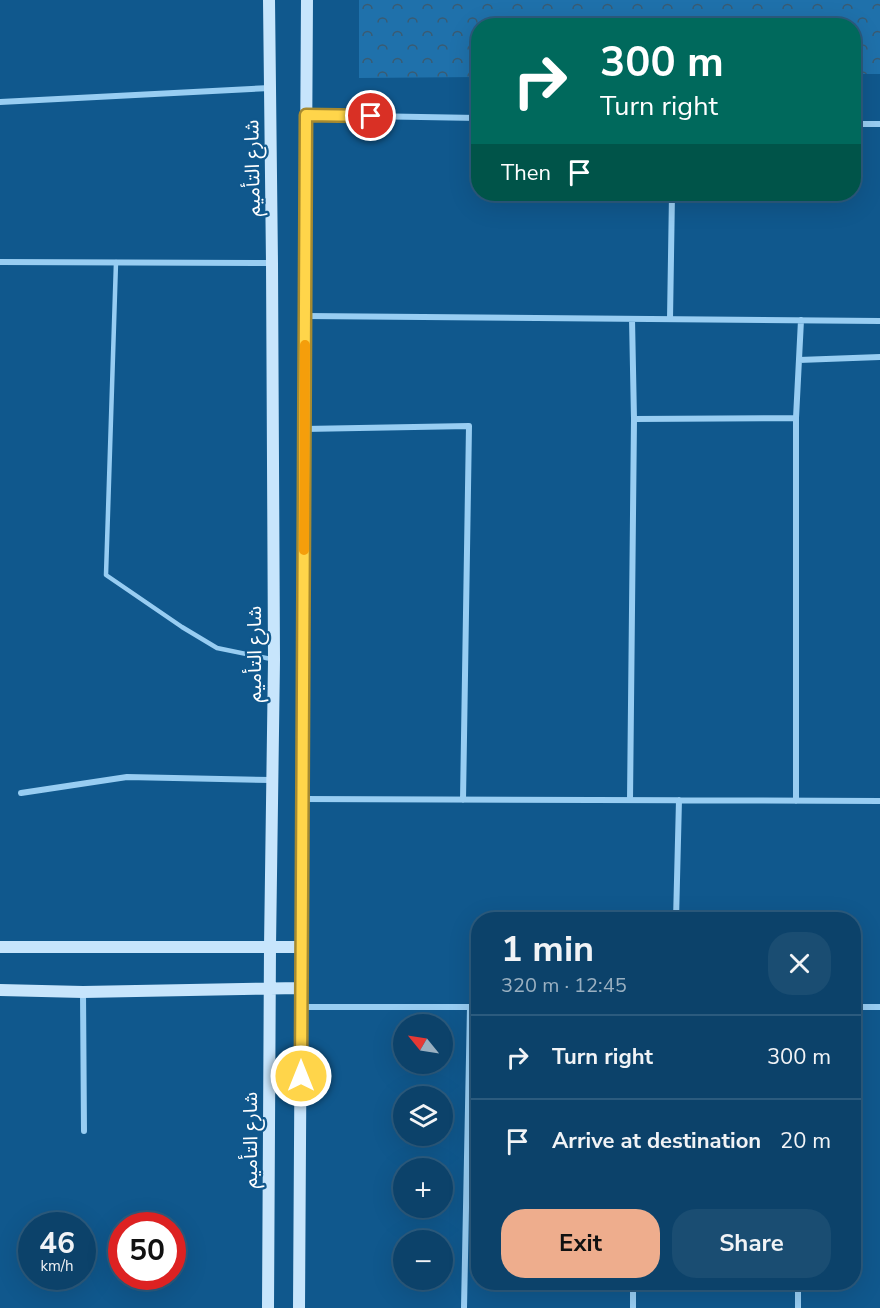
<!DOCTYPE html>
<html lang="en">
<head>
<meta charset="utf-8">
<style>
	body { margin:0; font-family:"Nunito Sans","Noto Sans Arabic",sans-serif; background:#1a4d72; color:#f1f3f6; height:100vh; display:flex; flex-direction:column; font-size:22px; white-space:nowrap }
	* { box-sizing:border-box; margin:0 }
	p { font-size:20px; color:#9ab0c1 }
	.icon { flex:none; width:33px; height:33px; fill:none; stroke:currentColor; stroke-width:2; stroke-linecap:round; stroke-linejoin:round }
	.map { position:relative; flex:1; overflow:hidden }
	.drawer { position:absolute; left:471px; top:912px; width:390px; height:378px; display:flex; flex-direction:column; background:#0c426a; border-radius:24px; box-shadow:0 6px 24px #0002,0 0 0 2px #2c5b7e }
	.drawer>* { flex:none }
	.hud { position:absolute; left:471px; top:18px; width:390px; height:183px; border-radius:24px; box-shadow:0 6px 24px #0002,0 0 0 2px #2c5b7e; background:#00695c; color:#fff; overflow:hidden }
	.needle { width:39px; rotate:300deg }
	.fabs { position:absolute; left:393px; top:1014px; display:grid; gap:12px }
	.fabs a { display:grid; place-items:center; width:60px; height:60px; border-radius:50%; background:#0c426a; box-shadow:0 6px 24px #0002,0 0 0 2px #2c5b7e; font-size:30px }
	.speed { position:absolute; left:18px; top:1212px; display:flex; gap:12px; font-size:30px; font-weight:700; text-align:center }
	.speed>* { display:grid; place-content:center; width:78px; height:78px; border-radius:50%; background:#0c426a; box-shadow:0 6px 24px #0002,0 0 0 2px #2c5b7e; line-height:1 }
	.speed small { font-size:15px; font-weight:400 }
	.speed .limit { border:9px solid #d22; background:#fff; color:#111 }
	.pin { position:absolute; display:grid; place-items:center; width:51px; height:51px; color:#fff; margin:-26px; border:3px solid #fff; border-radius:50%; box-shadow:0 2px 6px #0007 }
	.me { position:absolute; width:66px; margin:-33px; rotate:0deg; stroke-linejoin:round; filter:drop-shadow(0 0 4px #0008) }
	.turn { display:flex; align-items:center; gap:21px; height:126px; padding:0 30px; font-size:27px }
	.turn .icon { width:78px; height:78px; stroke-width:2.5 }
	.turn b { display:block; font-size:42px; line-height:51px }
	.then { display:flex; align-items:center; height:57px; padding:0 30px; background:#0003; gap:12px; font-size:22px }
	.round { display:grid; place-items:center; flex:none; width:63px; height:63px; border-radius:24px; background:#1a4d72 }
	.overview { display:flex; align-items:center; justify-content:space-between; height:102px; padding:0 30px }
	h1 { font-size:36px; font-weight:700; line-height:45px }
	.cta { display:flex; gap:12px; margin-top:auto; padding:12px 30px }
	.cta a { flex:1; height:69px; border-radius:24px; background:#eead8d; color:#111; font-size:24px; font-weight:700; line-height:69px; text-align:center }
	.cta a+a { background:#1a4d72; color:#f1f3f6 }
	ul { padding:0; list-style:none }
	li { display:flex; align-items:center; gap:18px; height:84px; padding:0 30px; border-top:2px solid #2c5b7e }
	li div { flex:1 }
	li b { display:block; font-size:22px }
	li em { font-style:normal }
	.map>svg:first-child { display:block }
	.park { fill:url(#park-crowns) }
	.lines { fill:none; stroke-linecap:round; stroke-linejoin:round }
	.lane { stroke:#98cdf2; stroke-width:4.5 }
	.street { stroke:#98cdf2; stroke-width:6 }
	.secondary { stroke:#c7e5fc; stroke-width:12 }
	.route-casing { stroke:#a68a30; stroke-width:15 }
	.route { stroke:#ffd54a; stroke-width:10 }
	.slow { stroke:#f59e0b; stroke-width:10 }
	.labels { text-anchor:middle; stroke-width:4.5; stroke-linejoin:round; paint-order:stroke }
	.street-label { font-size:20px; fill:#fff; stroke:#10588d }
</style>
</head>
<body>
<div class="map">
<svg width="880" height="1308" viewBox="0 0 880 1308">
	<defs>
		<pattern id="park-crowns" width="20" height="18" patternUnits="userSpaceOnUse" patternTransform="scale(1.5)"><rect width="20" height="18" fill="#1f71ab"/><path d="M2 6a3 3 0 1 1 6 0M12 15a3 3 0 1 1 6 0" fill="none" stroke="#3a5b72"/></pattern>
	</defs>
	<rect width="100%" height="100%" fill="#10588d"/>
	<path class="park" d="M359,0h521v74h-26v-48h-376v51l-119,1z"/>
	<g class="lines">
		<path class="lane" d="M116,262l-10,313 76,52 35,21 54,11"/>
		<path class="street" d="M0,102l270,-14
			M307,115l171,3
			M854,124h26
			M0,262l272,1
			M306,316l574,5
			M670,319l2,-125
			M799,360l81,-3
			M634,419l162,-1
			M304,429l165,-3 -6,374
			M21,793l106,-16 145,3
			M302,799l578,2
			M630,800l4,-381 -2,-100
			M796,801v-383l5,-98
			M676,920l3,-120
			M83,992l1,139
			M302,1007h176
			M854,1007h26
			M464,1308l6,-301
			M633,1308v-26
			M798,1308v-26"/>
		<path class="secondary" d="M0,947h302
			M0,990l83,2 218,-4
			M268,1308l2,-361 4,-287 -2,-397 -3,-263
			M299,1308l8,-1308"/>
	</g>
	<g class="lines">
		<defs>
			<path id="route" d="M301,1076l5,-961 65,1"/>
		</defs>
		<use href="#route" class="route-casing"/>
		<use href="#route" class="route"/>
		<path class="slow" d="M304,550l1,-205"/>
	</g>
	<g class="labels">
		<g class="street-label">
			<text transform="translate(252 168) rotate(-91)" y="7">شارع التأميم</text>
			<text transform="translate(254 654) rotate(-90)" y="7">شارع التأميم</text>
			<text transform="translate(250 1140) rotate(-90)" y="7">شارع التأميم</text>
		</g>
	</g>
</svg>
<div class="fabs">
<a><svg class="needle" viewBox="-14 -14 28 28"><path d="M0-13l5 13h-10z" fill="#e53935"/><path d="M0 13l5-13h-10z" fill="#9ab0c1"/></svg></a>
<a><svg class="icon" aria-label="layers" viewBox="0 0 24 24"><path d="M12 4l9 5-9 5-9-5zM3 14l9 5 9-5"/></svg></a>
<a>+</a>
<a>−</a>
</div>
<div class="speed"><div>46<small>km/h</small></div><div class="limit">50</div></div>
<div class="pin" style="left:371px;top:116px;background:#d93025"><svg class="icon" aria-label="arrive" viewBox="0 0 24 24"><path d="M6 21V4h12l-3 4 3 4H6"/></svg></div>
<svg class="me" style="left:301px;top:1076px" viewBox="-20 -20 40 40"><circle r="17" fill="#ffd54a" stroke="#fff" stroke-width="3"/><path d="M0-11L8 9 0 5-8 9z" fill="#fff"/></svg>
<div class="hud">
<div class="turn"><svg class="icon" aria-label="right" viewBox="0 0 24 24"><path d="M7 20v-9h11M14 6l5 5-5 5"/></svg><div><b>300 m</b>Turn right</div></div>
<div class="then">Then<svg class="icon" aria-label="arrive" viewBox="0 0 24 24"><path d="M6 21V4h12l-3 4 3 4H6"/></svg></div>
</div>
<section class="drawer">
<div class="overview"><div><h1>1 min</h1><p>320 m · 12:45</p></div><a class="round"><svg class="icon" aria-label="close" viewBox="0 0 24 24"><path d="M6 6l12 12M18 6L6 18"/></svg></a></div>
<ul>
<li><svg class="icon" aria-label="right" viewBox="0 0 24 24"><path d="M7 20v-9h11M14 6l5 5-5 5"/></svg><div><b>Turn right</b></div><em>300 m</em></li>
<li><svg class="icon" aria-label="arrive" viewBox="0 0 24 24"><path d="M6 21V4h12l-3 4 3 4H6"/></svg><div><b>Arrive at destination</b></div><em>20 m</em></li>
</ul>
<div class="cta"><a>Exit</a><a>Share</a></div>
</section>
</div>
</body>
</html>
